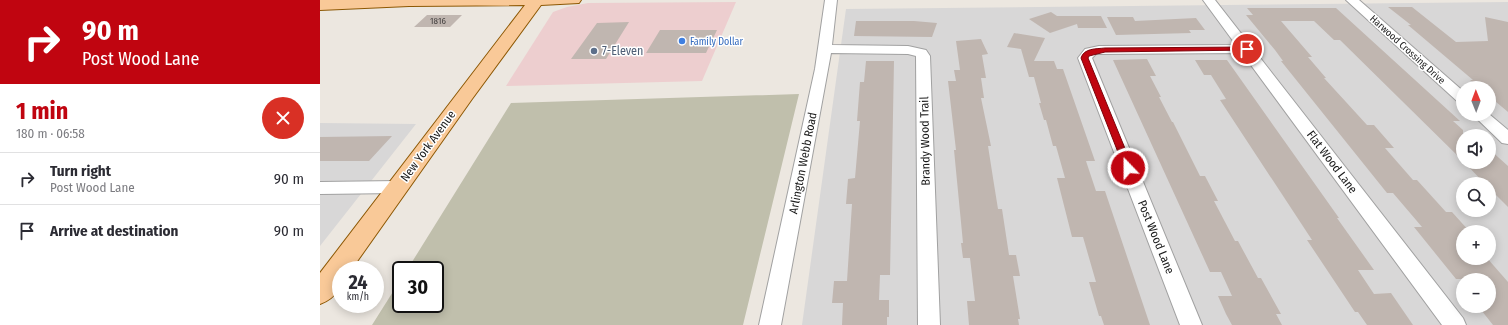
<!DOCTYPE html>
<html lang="en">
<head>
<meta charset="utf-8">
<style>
	body { margin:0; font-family:"Fira Sans Condensed",sans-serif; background:#f7f7f7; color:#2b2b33; height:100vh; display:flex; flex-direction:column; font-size:15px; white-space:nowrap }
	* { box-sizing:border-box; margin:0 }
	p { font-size:13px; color:#7c7c81 }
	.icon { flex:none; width:22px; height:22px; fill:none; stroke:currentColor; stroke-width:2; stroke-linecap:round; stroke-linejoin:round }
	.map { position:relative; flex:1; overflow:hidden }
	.drawer { display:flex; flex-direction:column; background:#fff; width:320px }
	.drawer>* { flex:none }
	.banner { background:#c00510; color:#fff; overflow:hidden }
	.needle { width:26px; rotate:359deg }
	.controls { position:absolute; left:1136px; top:81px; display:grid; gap:8px }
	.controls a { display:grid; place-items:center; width:40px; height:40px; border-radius:50%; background:#fff; box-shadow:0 2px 10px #0003; font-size:20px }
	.speed { position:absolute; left:12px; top:261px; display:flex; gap:8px; font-size:20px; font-weight:700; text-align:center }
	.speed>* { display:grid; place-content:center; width:52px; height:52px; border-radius:50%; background:#fff; box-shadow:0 2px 10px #0003; line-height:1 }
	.speed small { font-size:10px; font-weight:400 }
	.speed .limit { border:2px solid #111; border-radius:6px; background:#fff; color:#111 }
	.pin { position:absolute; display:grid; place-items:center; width:34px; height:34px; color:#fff; margin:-17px; border:2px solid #fff; border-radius:50%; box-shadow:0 1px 4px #0007 }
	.me { position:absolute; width:44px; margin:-22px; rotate:338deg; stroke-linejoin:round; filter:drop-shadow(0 0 3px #0008) }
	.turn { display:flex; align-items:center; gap:14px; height:84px; padding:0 16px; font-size:18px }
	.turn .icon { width:52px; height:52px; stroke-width:2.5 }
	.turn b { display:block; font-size:28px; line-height:34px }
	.round { display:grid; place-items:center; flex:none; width:42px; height:42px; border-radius:21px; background:#f7f7f7 }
	.headline { display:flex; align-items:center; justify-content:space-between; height:68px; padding:0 16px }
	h1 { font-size:24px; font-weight:700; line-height:30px; color:#c00510 }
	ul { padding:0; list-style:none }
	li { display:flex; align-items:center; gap:12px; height:52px; padding:0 16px; border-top:1px solid #e1e1e2 }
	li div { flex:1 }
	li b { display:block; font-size:15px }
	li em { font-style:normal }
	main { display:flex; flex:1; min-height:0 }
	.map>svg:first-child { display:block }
	.residential { fill:#d8d7d7; fill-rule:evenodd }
	.commercial { fill:#edcecf }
	.construction { fill:#c0bfac }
	.building { fill:#c0b6b0 }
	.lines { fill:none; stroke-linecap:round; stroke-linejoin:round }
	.minor-casing { stroke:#a1a1a1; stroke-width:2 }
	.major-casing { stroke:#8d5804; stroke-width:2 }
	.minor { fill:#fff; fill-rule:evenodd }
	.major { fill:#f9c998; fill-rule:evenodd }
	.route { fill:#c00510; stroke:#7d030a }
	.shop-dot { fill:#3f7fe0; stroke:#fff; stroke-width:1.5 }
	.service-dot { fill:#5c6f8a; stroke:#fff; stroke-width:1.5 }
	.labels { text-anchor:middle; stroke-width:3; stroke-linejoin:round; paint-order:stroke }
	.far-number-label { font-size:9px; fill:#444140 }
	.far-shop-label { font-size:10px; fill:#366cbe; stroke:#fff; text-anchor:start }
	.far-street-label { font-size:10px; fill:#1a1a1a; stroke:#fff }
	.service-label { font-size:12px; fill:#4e5e75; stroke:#fff; text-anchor:start }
	.street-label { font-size:12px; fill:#1a1a1a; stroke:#fff }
</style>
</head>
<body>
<main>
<section class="drawer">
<div class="banner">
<div class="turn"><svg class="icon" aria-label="right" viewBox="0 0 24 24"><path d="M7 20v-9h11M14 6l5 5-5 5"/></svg><div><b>90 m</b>Post Wood Lane</div></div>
</div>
<div class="headline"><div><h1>1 min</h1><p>180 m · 06:58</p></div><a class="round" style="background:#d93025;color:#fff"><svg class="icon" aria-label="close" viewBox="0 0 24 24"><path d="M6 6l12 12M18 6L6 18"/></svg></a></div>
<ul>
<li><svg class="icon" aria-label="right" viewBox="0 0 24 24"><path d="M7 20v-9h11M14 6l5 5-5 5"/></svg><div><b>Turn right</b><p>Post Wood Lane</p></div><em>90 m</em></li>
<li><svg class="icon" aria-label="arrive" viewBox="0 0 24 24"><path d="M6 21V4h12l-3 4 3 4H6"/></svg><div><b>Arrive at destination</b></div><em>90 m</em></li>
</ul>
</section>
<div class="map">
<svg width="1188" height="325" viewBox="0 0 1188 325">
	<rect width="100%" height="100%" fill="#ece7e0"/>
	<path class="residential" d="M1188,2v323h-706l44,-316zM1143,88h26v26h-26zM1143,136h26v26h-26zM1143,184h26v26h-26zM1143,232h26v26h-26zM1143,280h26v26h-26z
		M0,123l96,1 -96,122z"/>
	<path class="commercial" d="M416,2l-34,79 -196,5 47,-74 14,-5 21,-4z"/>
	<path class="construction" d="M479,94l-56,231h-371l29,-46v25h34v-34h-28l104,-167z"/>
	<path class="building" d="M1068,7h24l44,35 32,-1 -3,-24 23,5v90l-19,-16v-8h-10l-9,-8h3l-65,-55h3z
		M927,8h89l124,113h-7l10,9v31l-123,-121h-6l-20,-19h-33l31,36h-4l18,21h-2l22,24 21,23h7l20,23h-9l28,32h4l29,32h6l18,20h-7v26h24l21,24v43h-15l-15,-19h11v-27h-33l-42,-52h8l-29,-34h-6l-106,-132h2l-8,-11 -29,-35h7z
		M731,12l6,4h44l6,12h-29l-1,-4 -27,9 -21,-14z
		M107,15h35l-12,12h-36z
		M787,17h26l2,4 61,-3 9,12h-16l2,3 -75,2z
		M536,21h58l23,2 -5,14 -78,-1z
		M309,22l-23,37h-35l26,-36z
		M340,30h57l-11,23h-60z
		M694,33l31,5 -11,23h20l3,8h6l32,92h-9l10,30h9l45,134h-46l-3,-9h-2l-10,-34h7l-13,-45h-11l-15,-59h8l-9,-32h-3l-7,-26h-2l-5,-17h2l-7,-26h-5l-8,-28 -14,-2z
		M661,39l7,15 -6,1 4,23h-5l3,20h-3l10,48h-3l5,32 5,31h4l7,46h7l4,21h-7l7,43h-2l1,6h-50l-2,-24h8l-5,-43h-7l-2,-15h2l-9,-93h2l-8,-69h8l-2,-11h6l-4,-29z
		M827,59l9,17h-6l11,21h-2l13,25h1l27,54h5l13,25h-4l21,40h3l20,37h3l20,36h-5l6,11h-50l-6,-11 -8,-18h14l-11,-24h-11l-97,-212z
		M875,60h32l112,158h-2l37,52h-16l16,24 17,-1 22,32h-46l-9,-13h-3l-48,-72h5l-92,-140 6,-1 -15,-24h-7z
		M546,61h28l-4,214h-10l-1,25h10v17h-2v8h-45l1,-22h-11l2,-22h13l5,-77h-6l2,-25 7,-1 5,-57h-3l3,-39h4z
		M72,136l-23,25h-49v-24z
		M1169,149l19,17v41l-19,-19v-4h-4l-21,-22h25z"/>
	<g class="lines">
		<defs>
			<path id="minor" d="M505,0h12l-5,45 76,1 18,4 4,6 10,269h-22l-2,-269 -8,-2 -77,-1 -50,272h-22l56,-256z
				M883,0h12l248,318 3,7h-24l-200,-272 -146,1 -4,4 110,267h-22l-102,-267 7,-9 14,-3 137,-1z
				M1026,0h13l104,91v13l-5,-2z
				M1152,114h17l19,16v14l-6,-1z
				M78,181l6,2 3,4 -3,4 -6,2 -78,1v-12z"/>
			<path id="major" d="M0,0h261l-2,3 -38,2 -69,94 -121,171h-10c0,17 -4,28 -21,34v-31l205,-268 -116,1 -89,4z"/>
		</defs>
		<use href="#minor" class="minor-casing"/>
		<use href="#major" class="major-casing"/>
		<use href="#minor" class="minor"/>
		<use href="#major" class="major"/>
	</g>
	<path class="route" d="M927,47l3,2 -1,1 -144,2 -16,4 -1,2 45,110 -5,3 -3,-1 -44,-112c3,-10 15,-9 24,-10z"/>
	<circle class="shop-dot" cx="362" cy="41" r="4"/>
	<circle class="service-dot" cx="274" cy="51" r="4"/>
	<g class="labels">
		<g class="far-number-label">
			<text x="118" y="24">1816</text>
		</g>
		<g class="far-shop-label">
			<text x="370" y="45">Family Dollar</text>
		</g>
		<g class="far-street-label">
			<text transform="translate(1088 49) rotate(42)" y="4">Harwood Crossing Drive</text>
		</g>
		<g class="service-label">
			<text x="282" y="55">7-Eleven</text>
		</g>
		<g class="street-label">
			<text transform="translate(605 141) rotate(-91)" y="4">Brandy Wood Trail</text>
			<text transform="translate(108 146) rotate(-54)" y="4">New York Avenue</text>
			<text transform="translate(1012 162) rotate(53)" y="4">Flat Wood Lane</text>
			<text transform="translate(483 163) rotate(-79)" y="4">Arlington Webb Road</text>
			<text transform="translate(836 237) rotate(68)" y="4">Post Wood Lane</text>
		</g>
	</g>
</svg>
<div class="controls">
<a><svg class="needle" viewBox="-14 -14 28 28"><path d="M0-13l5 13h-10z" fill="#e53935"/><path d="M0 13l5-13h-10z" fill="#7c7c81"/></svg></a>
<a><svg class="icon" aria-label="sound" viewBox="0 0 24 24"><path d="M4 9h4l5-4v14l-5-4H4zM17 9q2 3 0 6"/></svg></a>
<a><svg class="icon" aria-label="search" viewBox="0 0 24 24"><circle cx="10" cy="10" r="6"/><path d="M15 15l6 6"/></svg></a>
<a>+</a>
<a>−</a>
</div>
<div class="speed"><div>24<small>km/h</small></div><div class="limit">30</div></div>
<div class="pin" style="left:927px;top:49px;background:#d93025"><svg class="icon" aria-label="arrive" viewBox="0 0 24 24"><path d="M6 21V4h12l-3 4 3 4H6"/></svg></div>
<svg class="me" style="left:808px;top:168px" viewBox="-20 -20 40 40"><circle r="17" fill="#c00510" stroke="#fff" stroke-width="3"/><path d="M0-11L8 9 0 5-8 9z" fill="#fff"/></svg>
</div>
</main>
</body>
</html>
